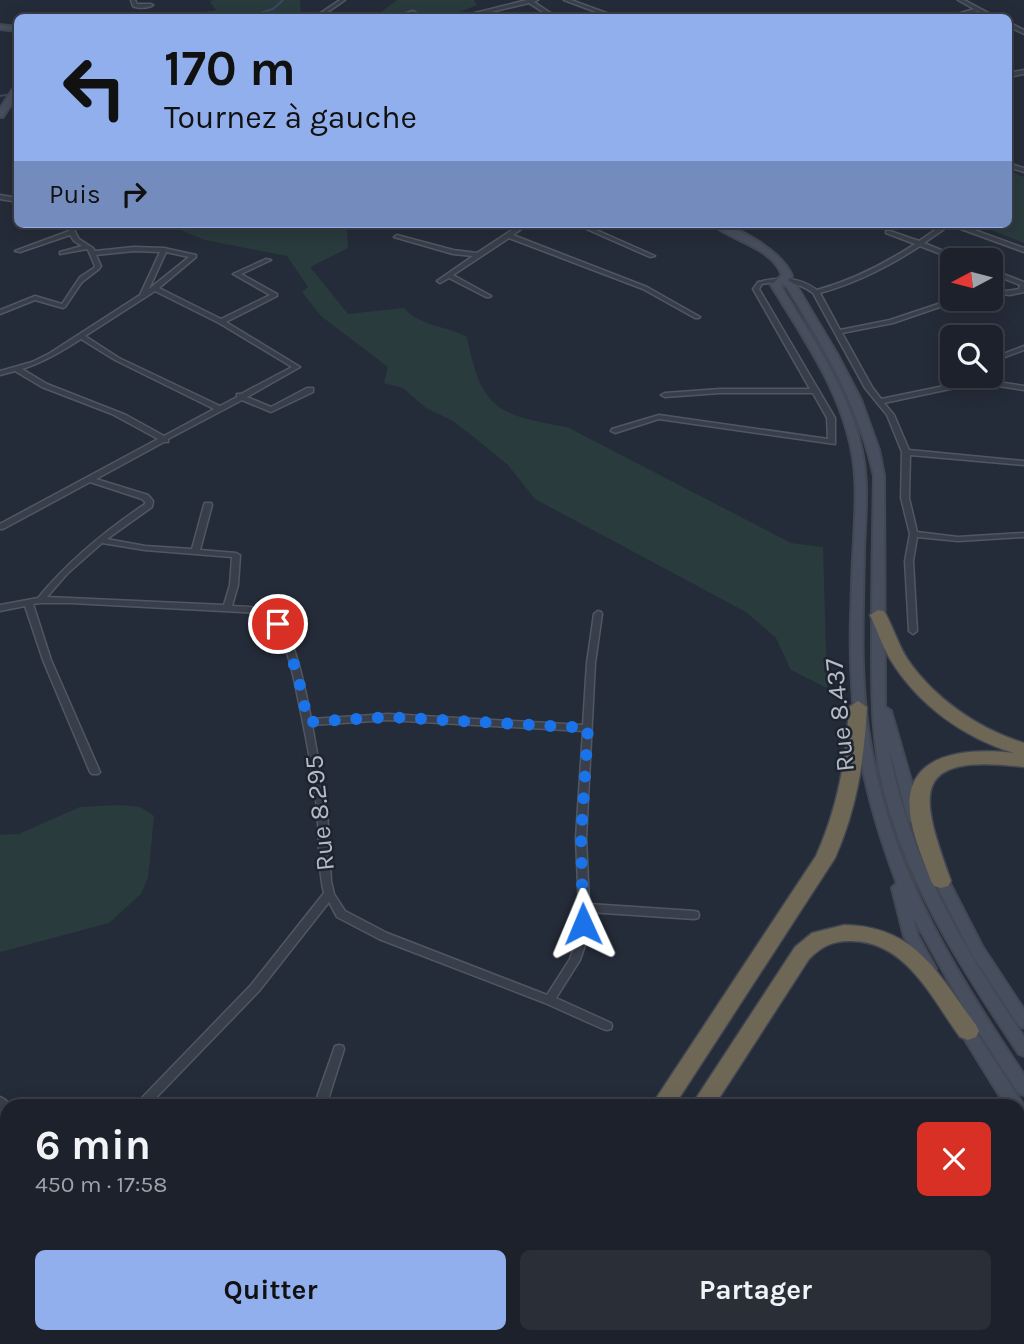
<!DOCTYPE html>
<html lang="fr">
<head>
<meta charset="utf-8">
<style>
	body { margin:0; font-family:Karla,sans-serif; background:#292e37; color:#f1f3f6; height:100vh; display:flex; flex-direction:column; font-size:26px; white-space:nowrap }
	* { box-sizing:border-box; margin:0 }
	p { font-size:23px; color:#a0a3a9 }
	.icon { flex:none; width:38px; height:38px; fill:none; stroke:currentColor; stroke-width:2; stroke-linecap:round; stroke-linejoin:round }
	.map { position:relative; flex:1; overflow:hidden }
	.drawer { position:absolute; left:0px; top:1099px; width:1026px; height:245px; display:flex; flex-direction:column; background:#1c212b; border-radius:21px 21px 0 0; box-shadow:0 4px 18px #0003,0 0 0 2px #3a3e47 }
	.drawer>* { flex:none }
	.guide { position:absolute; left:14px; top:14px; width:998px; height:214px; border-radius:10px; box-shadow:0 4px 18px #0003,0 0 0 2px #3a3e47; background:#91afed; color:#111; overflow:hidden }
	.needle { width:46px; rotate:263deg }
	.tools { position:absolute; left:940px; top:248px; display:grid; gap:14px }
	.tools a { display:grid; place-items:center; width:63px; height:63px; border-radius:10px; background:#1c212b; box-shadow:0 4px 18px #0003,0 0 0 2px #3a3e47; font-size:35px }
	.pin { position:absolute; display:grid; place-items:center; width:60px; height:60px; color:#fff; margin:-30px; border:4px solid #fff; border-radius:50%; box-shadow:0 2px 7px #0007 }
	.me { position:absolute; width:77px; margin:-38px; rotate:359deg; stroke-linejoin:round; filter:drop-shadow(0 0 5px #0008) }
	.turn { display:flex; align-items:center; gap:24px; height:147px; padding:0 35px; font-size:32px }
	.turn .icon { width:91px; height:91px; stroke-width:2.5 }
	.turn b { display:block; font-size:49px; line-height:60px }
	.then { display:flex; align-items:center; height:66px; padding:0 35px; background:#0003; gap:14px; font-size:26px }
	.round { display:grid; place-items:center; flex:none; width:74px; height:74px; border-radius:10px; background:#292e37 }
	.summary { display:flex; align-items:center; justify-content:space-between; height:119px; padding:0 35px }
	h1 { font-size:42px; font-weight:700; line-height:52px }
	.action { display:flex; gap:14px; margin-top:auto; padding:14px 35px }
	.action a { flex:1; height:80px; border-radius:10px; background:#91afed; color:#111; font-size:28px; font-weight:700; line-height:80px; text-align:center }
	.action a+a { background:#292e37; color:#f1f3f6 }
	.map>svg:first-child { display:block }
	.green { fill:#2a3b3d }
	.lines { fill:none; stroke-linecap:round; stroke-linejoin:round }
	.stream { stroke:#3c4961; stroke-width:2 }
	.street-casing { stroke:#515762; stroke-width:3 }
	.secondary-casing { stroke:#424853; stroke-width:4 }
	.highway-casing { stroke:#414752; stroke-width:3 }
	.street { fill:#393f4a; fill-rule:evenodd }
	.secondary { fill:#474e5d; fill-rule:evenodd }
	.highway { fill:#6f6756; fill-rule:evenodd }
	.secondary-bridge-casing { stroke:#424853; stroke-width:19; stroke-linecap:butt }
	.secondary-bridge { stroke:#474e5d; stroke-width:16 }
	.route { stroke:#1a73e8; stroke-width:12; stroke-dasharray:0 21.6 }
	.labels { text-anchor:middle; stroke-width:5; stroke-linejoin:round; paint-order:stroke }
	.street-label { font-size:26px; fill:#b4bac6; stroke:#1e242f }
</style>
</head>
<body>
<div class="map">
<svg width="1024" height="1344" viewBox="0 0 1024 1344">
	<rect width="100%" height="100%" fill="#252c39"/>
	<path class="green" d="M213,0h87l1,16 -124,1 39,-7 -6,-8z
		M397,0h77l3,5 -30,12 -74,1z
		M1008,170l16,7v66l-48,-19h32z
		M165,224h182l1,24 -38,19 38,47 56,-6c15,18 43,18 63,29 14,72 31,79 100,90l224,116 32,4 4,141 -36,-18 -15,-32 -30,-26 -211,-113 -27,-34 -29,-24 -26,-20 -27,-13 -23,-20 -19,-5 4,-16 -67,-51 -19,-24 6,-5 -21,-31 -82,-16z
		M119,805l21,2 14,9 -6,61 -7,17 -32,29 -109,29v-117l19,-1 61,-27z"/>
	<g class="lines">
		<path class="stream" d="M243,18l30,-9 10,-9
			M0,96l11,-2"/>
		<defs>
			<path id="street" d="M131,0h4l2,4h14l2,1c-4,3 -16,4 -20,1z
				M340,0h5l-26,18h-6z
				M527,0h11l-4,2 24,16h-6l-23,-15 -63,15h-11z
				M564,0h7l49,18h-8z
				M958,0h6l34,18h-7l-13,-7 -25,7h-9l30,-9z
				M413,11l12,7h-6l-7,-4 -12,4h-9z
				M1008,22l16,8v4l-16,-8z
				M1024,70v4l-16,3v-4z
				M1008,163l16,5v4l-16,-5z
				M0,195l18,3v4l-18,-3z
				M65,224h6l8,15 14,9 2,3 39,-4 30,1 32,7v2l-37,31 62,31 49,-24 -37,-21 33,-15 5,1 -30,14 36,20v2l-51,26 74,45 -53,30 24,10 36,-19h6v4l-42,20 -29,-12 -74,39v3h-4l-68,37 52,16 5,6 -1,6 -45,32 38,7 47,3 12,-44 1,-2h6l1,2 -12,45 36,3 4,2 -2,30 -6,21c15,1 30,0 42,9 21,16 32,79 37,104l77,-5 195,11 4,-62 7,-49 4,-3 3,1 1,2 -7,49 -9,175 3,66 105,7 4,1 1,3 -1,3 -4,1 -105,-7 -2,27 -7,21 -24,38 55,25 1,3 -1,3 -4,1 -4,-1 -58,-26 -166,-64 -42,-22 -8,-15 -70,89 -111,115h-13l2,-3 114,-118 73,-92c-7,-28 -4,-57 -7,-85 -4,-34 -10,-67 -17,-100 -5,-25 -12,-67 -29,-86 -7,-8 -19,-10 -29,-10l-171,-9h-30l-8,1 18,56 49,112 -2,2h-6l-2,-2 -47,-112 -18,-54 -25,5v-6l38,-7c31,-38 67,-67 107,-94v-2l-3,-3 -52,-17 -87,47h-3v-5l158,-85 -46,-25 -70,-27 -27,-16 -15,4v-4l32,-9 18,-9 90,-58 20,-43 -26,-1 -38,4 5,11 -2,3 -17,13 -17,25 -2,1 -28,-8 -35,14v-4l35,-14 27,8 18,-27 14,-9 1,-2 -7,-16 -1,-1 -27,5v-2l22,-6 -8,-5 -4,-6 -50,17 -5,-1 54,-20zM166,252l23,5 -40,32zM155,291l64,32 73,44 -51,27h-4v3l-17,9 -101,-48 -34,-22zM81,339l34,21 99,49 -50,27 -38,-21 -79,-31 -25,-15c22,-7 40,-18 59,-30zM102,543l43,7 87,7 -2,28 -6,20 -177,-8 20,-23zM388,720l195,11 -7,107 3,70 -2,31 -7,20 -23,36 -160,-62 -42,-22 -11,-17 -3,-13 -4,-72 -15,-84z
				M521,224h7l-15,11 134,52 53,30 -1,1h-4l-52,-29 -134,-51 -56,37 38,21 -1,1h-4l-37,-19 -9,5 -3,-2 36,-25 -20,-2 -59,-17 3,-2 56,15 24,3z
				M575,224h8l72,32 -5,1z
				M944,224h14l66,24v4l-74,-27 -26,18 44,18h-10l-38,-15c-32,21 -64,37 -100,47l20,37 50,-10 63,-21h10l-70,24 -51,10 30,54 9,12 97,-20 46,7v4l-46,-7 -94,20 10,12 15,35 115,11v4l-114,-10 -1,43 8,34 41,5 66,-4v4l-66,4 -41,-4 -4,24 4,70 -4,3 -4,-3 -4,-70 5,-27 -9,-36 1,-46 -15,-37 -22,-27 -52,-95c-16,-12 -31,-13 -51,-9l-3,5 76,129v26l-176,-25 -44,14 -4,-2 1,-2 47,-14 169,24 -1,-21 -14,-25h-93l-55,4 -4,-2 4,-2 55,-4h90l-57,-100 5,-7c21,-5 40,-6 59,8 36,-10 67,-26 98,-46l-29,-11v-2h4l29,10z
				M990,269l34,13v10l-14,3 -20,-2v-4l16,2 13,-2 1,-4 -30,-12z
				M1024,346v4l-22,8 -12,9v-6l8,-5z
				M339,1045l4,1 1,3 -18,57h-12l20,-57 1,-3z
				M0,1097l4,2 8,7h-5v7l-7,-4z
				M7,1218v12l-7,4v-12z
				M99,1337h13l3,7h-13z"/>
			<path id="secondary" d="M0,25l18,2v4l-18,-2z
				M15,86h3v8l-15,23h-3v-8z
				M712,224c25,0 70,28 80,52l-4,4 8,5 41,69 24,46 18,50 5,26 1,231 6,4 31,108 -2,3h-10l-2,-3 -19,-71c18,109 75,199 135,289v19l-5,-2c-54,-81 -109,-164 -134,-259 -14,-52 -13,-106 -13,-159 0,-53 1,-107 2,-160 -15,-70 -50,-128 -87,-189l-4,-3 -2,2c31,52 69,105 81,165 7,34 3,67 2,100 -1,65 -5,132 7,196 22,125 84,225 153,328v20l-6,-2 -52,-81 -53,-95 5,19 18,33 -2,4 -5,2 -5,-2 -20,-37 -12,-48 5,-5c-35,-92 -49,-167 -46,-266 1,-24 1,-49 3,-74 1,-31 4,-60 -2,-91 -11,-61 -49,-115 -81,-167l11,-10c-11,-29 -49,-33 -70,-51z
				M938,869l5,1 39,76 42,64v18l-5,-2 -48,-73 -40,-79 2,-4z
				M964,1020l5,2 52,79 2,5 -2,5h-3v-5h-12l-47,-76 -3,-4 3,-4z"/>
			<path id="highway" d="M878,610l6,1c9,15 14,34 24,49 27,39 71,69 116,83v24c-115,-14 -105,26 -73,114l-3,5 -7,2 -7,-2 -3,-5c-8,-22 -18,-44 -21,-68 -7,-62 59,-65 104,-60 -50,-15 -96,-48 -124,-94 -8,-14 -13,-29 -20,-44z
				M858,701l9,6c-3,54 -10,101 -32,151l-161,248h-23l165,-250c22,-49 30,-96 33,-149z
				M844,925c72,1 94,49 132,100l3,6 -3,6 -8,3 -8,-3c-28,-38 -53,-95 -108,-96 -18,-1 -30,5 -43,18l-95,147h-23l104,-159 17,-14z
				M1024,1128v23l-6,2v-23z
				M1024,1165v24l-6,2v-24z
				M1024,1196v23l-6,2v-23z
				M586,1337h26l-2,7h-26z
				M755,1337h31l-3,7h-31z
				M793,1337h31l-3,7h-31z
				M840,1337h30l-3,7h-30z
				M876,1337h30l-3,7h-30z"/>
		</defs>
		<use href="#street" class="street-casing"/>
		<use href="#secondary" class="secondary-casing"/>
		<use href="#highway" class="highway-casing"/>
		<use href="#street" class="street"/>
		<use href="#secondary" class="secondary"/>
		<use href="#highway" class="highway"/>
		<defs>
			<path id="secondary-bridge" d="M1018,1111l6,8"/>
		</defs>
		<use href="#secondary-bridge" class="secondary-bridge-casing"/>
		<use href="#secondary-bridge" class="secondary-bridge"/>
	</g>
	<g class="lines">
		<path class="route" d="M278,624l19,48 11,50 80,-5 200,11 -7,110 2,86"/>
	</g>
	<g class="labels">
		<g class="street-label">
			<text transform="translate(839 715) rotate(-96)" y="9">Rue 8.437</text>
			<text transform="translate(319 813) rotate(-96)" y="9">Rue 8.295</text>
		</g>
	</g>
</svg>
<div class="tools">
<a><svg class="needle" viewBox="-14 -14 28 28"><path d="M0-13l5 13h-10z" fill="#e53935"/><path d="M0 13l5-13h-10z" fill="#a0a3a9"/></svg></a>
<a><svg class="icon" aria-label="search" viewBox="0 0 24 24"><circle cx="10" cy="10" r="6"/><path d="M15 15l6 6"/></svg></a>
</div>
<div class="pin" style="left:278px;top:624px;background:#d93025"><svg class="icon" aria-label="arrive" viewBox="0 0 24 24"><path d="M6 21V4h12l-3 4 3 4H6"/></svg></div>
<svg class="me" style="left:583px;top:924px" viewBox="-20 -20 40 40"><path d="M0-17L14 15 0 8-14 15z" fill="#1a73e8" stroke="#fff" stroke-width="4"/></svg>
<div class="guide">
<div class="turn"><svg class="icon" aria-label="left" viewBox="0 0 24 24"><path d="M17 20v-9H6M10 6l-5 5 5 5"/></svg><div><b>170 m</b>Tournez à gauche</div></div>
<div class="then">Puis<svg class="icon" aria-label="right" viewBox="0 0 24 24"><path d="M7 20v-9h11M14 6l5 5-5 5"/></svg></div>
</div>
<section class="drawer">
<div class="summary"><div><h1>6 min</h1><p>450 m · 17:58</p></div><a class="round" style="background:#d93025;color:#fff"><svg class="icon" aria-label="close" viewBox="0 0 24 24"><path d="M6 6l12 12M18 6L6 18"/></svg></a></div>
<div class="action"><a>Quitter</a><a>Partager</a></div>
</section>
</div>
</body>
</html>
